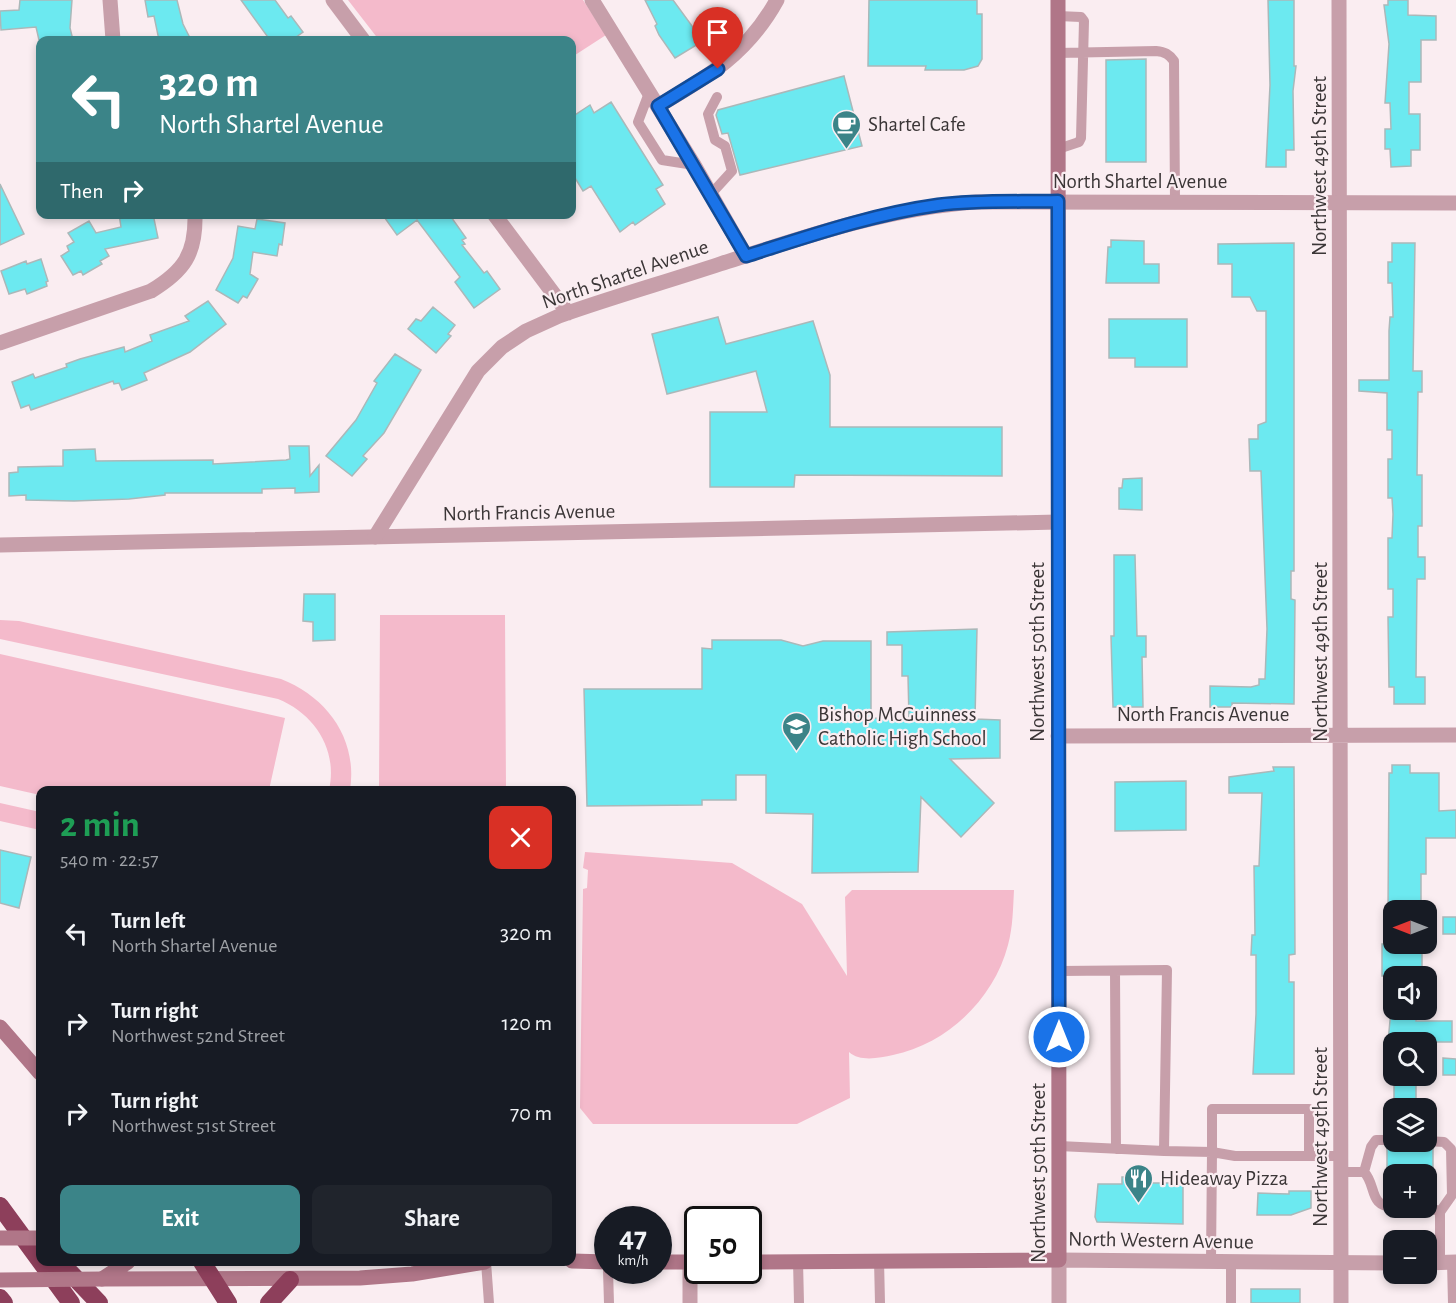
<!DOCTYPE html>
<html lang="en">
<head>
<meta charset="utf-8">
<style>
	body { margin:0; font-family:"Alegreya Sans",sans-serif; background:#20242c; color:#f1f3f6; height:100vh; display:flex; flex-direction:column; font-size:22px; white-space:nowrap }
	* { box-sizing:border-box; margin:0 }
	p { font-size:20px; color:#9ea1a6 }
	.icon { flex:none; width:33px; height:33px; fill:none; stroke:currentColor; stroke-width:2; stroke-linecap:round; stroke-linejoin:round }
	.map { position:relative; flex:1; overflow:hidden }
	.details { position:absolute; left:36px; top:786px; width:540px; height:480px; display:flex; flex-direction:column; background:#171b24; border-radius:12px; box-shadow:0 3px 9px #0003 }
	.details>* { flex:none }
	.hud { position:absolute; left:36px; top:36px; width:540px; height:183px; border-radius:12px; box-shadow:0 3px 9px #0003; background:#3b8488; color:#fff; overflow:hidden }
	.needle { width:39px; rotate:270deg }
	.fabs { position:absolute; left:1383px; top:900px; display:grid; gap:12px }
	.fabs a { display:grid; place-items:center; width:54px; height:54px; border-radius:12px; background:#171b24; box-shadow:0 3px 9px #0003; font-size:30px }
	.speed { position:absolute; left:594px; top:1206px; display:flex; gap:12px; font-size:30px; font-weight:700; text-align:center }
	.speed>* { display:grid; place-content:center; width:78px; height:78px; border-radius:50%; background:#171b24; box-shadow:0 3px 9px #0003; line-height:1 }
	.speed small { font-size:15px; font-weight:400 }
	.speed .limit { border:3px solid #111; border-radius:9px; background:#fff; color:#111 }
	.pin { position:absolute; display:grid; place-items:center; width:51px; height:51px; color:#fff; margin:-62px -26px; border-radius:50% 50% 50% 0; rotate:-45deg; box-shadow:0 0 6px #0007 }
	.pin .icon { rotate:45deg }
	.me { position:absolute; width:66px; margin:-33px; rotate:0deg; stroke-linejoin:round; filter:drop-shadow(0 0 4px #0008) }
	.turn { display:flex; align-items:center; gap:21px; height:126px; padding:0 24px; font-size:27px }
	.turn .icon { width:78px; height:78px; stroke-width:2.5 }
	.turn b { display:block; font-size:42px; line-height:51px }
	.then { display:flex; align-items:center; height:57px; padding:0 24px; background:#0003; gap:12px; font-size:22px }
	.round { display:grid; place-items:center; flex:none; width:63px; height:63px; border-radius:12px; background:#20242c }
	.summary { display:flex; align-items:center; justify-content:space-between; height:102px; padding:0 24px }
	h1 { font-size:36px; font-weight:700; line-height:45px; color:#1e9e55 }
	.cta { display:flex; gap:12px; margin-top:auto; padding:12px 24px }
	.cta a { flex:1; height:69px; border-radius:12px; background:#3b8488; color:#fff; font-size:24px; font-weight:700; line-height:69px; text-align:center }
	.cta a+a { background:#20242c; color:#f1f3f6 }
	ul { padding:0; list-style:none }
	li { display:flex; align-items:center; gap:18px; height:90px; padding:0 24px }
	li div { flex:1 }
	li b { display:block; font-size:22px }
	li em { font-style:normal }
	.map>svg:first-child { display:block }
	.green { fill:#f4bacb }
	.building { fill:#6ce9f0; stroke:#abb8b9; stroke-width:1.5 }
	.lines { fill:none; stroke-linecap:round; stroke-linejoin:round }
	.service { stroke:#c79faa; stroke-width:10 }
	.minor { stroke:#c79faa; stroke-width:15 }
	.tertiary { stroke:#c79faa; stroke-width:15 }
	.secondary { stroke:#b07688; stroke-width:15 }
	.motorway { stroke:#8d3f5b; stroke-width:18 }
	.secondary-bridge { stroke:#b07688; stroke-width:15 }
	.route-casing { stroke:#114b97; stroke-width:15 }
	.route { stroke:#1a73e8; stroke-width:10 }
	.labels { text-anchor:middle; stroke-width:4.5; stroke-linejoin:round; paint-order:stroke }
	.poi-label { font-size:21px; fill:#3b3637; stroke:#faedf1; text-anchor:start }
	.street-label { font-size:21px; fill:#3b3637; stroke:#faedf1 }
</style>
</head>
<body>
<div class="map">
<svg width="1456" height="1303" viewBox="0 0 1456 1303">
	<rect width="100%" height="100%" fill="#faedf1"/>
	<path class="green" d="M348,0h235l23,35 -34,22v-17h-193z
		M380,615h125l1,175h-127z
		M0,620l19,1 262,58c46,18 77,60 69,111h-21c9,-40 -14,-76 -51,-91l-278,-60z
		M0,654l285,64 -16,72h-229v5l-40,-9z
		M0,803l40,9v18l-40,-9z
		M585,852l147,11 70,41 45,72 -2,-79 7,-7h162c-1,18 -1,37 -6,55 -14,54 -61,99 -115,110 -14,3 -33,7 -44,-3l1,46 -53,26h-204l-13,-16 3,-219 4,-1 1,-18 -5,-2z"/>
	<path class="building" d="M20,0h52l-2,28 3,12h-34l-3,-13 -35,3 -1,-19 19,-1z
		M145,0h32l6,24 8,16h-32l-5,-24 -6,1z
		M241,0h34l13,18 3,-2 12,16 -11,8h-22z
		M645,0h28l30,41 -28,17 -16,-23 -4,-9 2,-2z
		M869,0h108v14h5v45l-4,7 -14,4h-39l1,-4h-58z
		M1268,0h26v66h2l-3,25 1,59h-8v17h-20l4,-82z
		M1388,0h20v15l28,1v24h-15v42h-12v32h11v36h-9v16l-20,1 -1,-18h-5v-20h6l-1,-26h-5l4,-59 -5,-39h4z
		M1146,59v103h-40v-102z
		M844,76l18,70 -122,29 -12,-42 -6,1 -6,-19 2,-5z
		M611,102l52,83 -7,4 9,15 -30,21 -2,-3 -13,10 -29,-46 -8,5 -11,-18v-56l18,-12 4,8z
		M0,184l24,50 -24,11z
		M119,214h34l5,24 -53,11 4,7 -9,5 2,3 -19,11 -2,-4 -8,4 -12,-19 8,-5 -2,-5 7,-4 -6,-9 21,-12 7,12 25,-6z
		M382,214h67l17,24 -4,2 3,4 -3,1 22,28 3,-2 13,18 -26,19 -19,-26 5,-5 -43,-57 -20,15z
		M257,219l28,4 -3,22 -3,-1 -2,12 -24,-4 -3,22 8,5 -11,19 -4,-2 -5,7 -22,-13 17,-32 5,-32 17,3z
		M1111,240l33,1v23h15v19h-53l2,-36h3z
		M1294,243v328h-3v28l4,1 -1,104 -62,-1v4h-22v-21l41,1 8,-2v-6h6l2,-50 -6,-158h-11l-1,-32h9v-14l8,-3v-111h-9l-7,-14h-18v-33h-14v-20z
		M1392,243h23l-2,128h9v21h-4l-1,83h5v51h-4v31h7v22h-8l-1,98h9v27h-31v-17h-5l-1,-70h5v-28h-5v-51h4l1,-24 -1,-16h-4v-39h4v-29h-5v-37l-28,-2v-11h30v-49l1,-14h3l-1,-34h-4v-21h4z
		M41,259l7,22 -2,1 1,4 -20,8 -2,-5 -16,5 -8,-23 25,-10 1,3z
		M208,301l18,23 -36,28 -46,21 3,7 -25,10 -3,-7 -5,1 -1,-3 -82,29 -2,-5 -8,3 -9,-26 21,-8 2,4 32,-11 -1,-3 14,-5 44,-12 1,5 27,-11 -2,-6 39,-14 -4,-5z
		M433,307l22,18 -7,9 3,2 -15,17 -28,-24 8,-10 5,2z
		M718,317l8,27 87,-23 17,54v52h172v49l-207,-1 -1,12h-84v-75h57l-11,-41 -89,23 -15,-60z
		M1109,319h78v48h-52v-9h-26z
		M395,354l26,16 -37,63 -21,23 4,3 -15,17 -26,-20 30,-36 21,-37 -3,-2z
		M289,446h20l1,30 9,-11v27l-24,1v-5l-33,1v4h-97v2l-36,4 -55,2 -48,-1v-5l-17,1v-23l9,-1v-5l45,-1v-16l32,-1 1,12 117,-1v4l73,-4 4,-1z
		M1142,478v32l-23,-1v-21h3l1,-9z
		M1114,555h21l2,81h9v21h-4l1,50h-30l-2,-71h3z
		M304,594h31v46l-22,1v-19l-10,-1z
		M977,629l-2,90 25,1v38l-50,1 44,44 -33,34 -40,-40 -3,75 -106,1 1,-59 -47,-1v-38h-30v25h-34v5l-115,1 -3,-117h118v-41l10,1v-9h69l22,6 20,-5h48v77l38,1 -1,-43h-6v-31h-15v-13z
		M1392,765h18v8h29v38l17,-1v28h-30v36h-5v36h-33l1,-137h3z
		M1273,767h21l1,187 -6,1v27h5v92h-41l3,-60v-59h-5l1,-20h3l-1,-69h5l3,-73h-33v-16l45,-6z
		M1186,781v49l-71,1v-49z
		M0,850l31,7 -12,51 -19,-5z
		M1443,917h13v17h-13z
		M1382,944h40v32h-40z
		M1391,1010h25v11h36v21h-64z
		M1443,1058l13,1v16h-13z
		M1394,1080h22v28h-22z
		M1409,1145l24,4v24l-46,1v-26h22z
		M1122,1177h18v6h43v41l-86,-2 -2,-5 3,-33h24z
		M1289,1191h22v17l-20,7h-34l1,-22 31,1z
		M1251,1289h49v14h-49z"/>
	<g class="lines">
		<path class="service" d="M1058,16l23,1 3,4 -3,117 -2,4 -21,7
			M1058,53l98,-2c9,1 13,3 18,10l1,141
			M649,93l-11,29 24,38 32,5
			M711,194l21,-23 -7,-25 -10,-6 -7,-26 9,-17
			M1115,971l1,178
			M1426,1141l18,1 7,7 1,46 -12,17
			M1059,1146l105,5 3,-181 -107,1
			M1164,1151l48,1 -1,109
			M1309,1156v-47h-97v43l23,4h106
			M1341,1172h23c13,13 4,35 30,35
			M1364,1172l7,-25 5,-7h18
			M1417,1208h15l8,4v50
			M879,1260l1,43
			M798,1261l1,42
			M486,1262l3,41
			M1452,1262l1,41
			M608,1270l1,33
			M1231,1303v-41"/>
		<path class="minor" d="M110,0l3,40
			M592,0l102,165 52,91
			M1339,0l2,1303
			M658,106c50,-29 90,-53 119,-106
			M0,343l151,-52c33,-20 45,-37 44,-77
			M0,545l1058,-23
			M1058,736l398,-1
			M690,1262v41"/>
		<path class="tertiary" d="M333,0l30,40
			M494,214l74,99
			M375,537l103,-166 24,-24 24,-16 33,-15c53,-19 107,-34 161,-52 84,-27 168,-56 256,-62l480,1
			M1426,1263l30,-1
			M1059,1303v-43l335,3"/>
		<path class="secondary" d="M0,1027l40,46
			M572,1261l36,1
			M658,1262h40
			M748,1262l311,-2 -1,-1260
			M102,1279l258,-1 52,-4 73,-12
			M102,1279l26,-17"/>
		<path class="motorway" d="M0,1206l71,97
			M60,1262l39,41
			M202,1262l26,41
			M0,1298l4,5
			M269,1303l21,-23"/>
		<path class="secondary-bridge" d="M0,1238h40
			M0,1280l102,-1"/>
	</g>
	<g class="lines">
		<defs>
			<path id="route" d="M718,69l-60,37 88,150c63,-20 127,-42 192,-51 39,-5 80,-3 120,-4l1,836"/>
		</defs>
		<use href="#route" class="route-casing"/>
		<use href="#route" class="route"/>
	</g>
	<defs>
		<symbol id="cafe-pin" viewBox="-11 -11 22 30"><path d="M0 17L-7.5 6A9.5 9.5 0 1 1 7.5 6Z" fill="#3b8488" stroke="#faedf1"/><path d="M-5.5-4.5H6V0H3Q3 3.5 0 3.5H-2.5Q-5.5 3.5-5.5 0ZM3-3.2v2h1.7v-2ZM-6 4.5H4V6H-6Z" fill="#fff"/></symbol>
		<symbol id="school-pin" viewBox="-11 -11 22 30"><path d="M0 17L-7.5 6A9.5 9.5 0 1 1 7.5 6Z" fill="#3b8488" stroke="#faedf1"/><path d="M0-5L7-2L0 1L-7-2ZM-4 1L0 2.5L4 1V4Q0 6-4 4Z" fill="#fff"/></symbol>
		<symbol id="restaurant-pin" viewBox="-11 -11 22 30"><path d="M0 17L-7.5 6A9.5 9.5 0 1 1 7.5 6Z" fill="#3b8488" stroke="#faedf1"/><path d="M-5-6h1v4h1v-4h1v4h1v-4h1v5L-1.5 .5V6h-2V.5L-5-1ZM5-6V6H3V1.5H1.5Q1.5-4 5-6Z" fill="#fff"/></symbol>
	</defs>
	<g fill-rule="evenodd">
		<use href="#cafe-pin" x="830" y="108" width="33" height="45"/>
		<use href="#school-pin" x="780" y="710" width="33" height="45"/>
		<use href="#restaurant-pin" x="1122" y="1162" width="33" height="45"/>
	</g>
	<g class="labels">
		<g class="poi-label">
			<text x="868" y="131">Shartel Cafe</text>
			<text x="818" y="721">Bishop McGuinness<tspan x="818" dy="24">Catholic High School</tspan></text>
			<text x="1160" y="1185">Hideaway Pizza</text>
		</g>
		<g class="street-label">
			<text transform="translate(1319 166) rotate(-90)" y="7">Northwest 49th Street</text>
			<text x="1140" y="188">North Shartel Avenue</text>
			<text transform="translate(625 274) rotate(-19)" y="7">North Shartel Avenue</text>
			<text transform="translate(529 512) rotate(-1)" y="7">North Francis Avenue</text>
			<text transform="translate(1037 652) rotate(-90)" y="7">Northwest 50th Street</text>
			<text transform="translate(1320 652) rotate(-90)" y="7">Northwest 49th Street</text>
			<text x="1203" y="721">North Francis Avenue</text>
			<text transform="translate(1320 1137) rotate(-90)" y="7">Northwest 49th Street</text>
			<text transform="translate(1038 1173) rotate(-90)" y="7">Northwest 50th Street</text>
			<text transform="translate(1161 1240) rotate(1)" y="7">North Western Avenue</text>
		</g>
	</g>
</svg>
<div class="fabs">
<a><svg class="needle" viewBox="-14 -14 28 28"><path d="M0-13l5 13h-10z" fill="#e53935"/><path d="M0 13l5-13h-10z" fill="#9ea1a6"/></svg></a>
<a><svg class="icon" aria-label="sound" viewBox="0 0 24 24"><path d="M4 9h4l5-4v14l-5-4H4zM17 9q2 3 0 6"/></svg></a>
<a><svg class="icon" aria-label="search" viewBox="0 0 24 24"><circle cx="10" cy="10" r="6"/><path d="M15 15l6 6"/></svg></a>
<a><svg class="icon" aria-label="layers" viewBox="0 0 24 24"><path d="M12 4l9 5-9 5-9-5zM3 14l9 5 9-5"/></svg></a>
<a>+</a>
<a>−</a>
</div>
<div class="speed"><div>47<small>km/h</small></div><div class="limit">50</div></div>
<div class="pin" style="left:718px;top:69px;background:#d93025"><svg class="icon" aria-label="arrive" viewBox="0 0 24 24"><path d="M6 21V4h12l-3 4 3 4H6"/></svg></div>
<svg class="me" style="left:1059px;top:1037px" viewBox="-20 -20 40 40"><circle r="17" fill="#1a73e8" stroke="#fff" stroke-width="3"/><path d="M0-11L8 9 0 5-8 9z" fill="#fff"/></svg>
<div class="hud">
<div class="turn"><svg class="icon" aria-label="left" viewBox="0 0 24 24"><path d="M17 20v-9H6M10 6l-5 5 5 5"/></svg><div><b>320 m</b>North Shartel Avenue</div></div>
<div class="then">Then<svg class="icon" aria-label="right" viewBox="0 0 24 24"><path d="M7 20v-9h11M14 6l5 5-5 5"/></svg></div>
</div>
<section class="details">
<div class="summary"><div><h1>2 min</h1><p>540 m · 22:57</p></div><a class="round" style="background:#d93025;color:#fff"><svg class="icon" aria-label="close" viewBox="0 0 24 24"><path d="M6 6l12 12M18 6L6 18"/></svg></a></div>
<ul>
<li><svg class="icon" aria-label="left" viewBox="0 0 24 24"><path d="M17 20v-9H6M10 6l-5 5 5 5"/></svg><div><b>Turn left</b><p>North Shartel Avenue</p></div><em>320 m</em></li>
<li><svg class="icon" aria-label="right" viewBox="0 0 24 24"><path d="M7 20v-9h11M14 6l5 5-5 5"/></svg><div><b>Turn right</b><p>Northwest 52nd Street</p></div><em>120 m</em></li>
<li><svg class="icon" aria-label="right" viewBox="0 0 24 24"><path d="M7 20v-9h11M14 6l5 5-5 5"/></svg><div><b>Turn right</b><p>Northwest 51st Street</p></div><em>70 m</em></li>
</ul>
<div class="cta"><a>Exit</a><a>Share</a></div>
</section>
</div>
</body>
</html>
